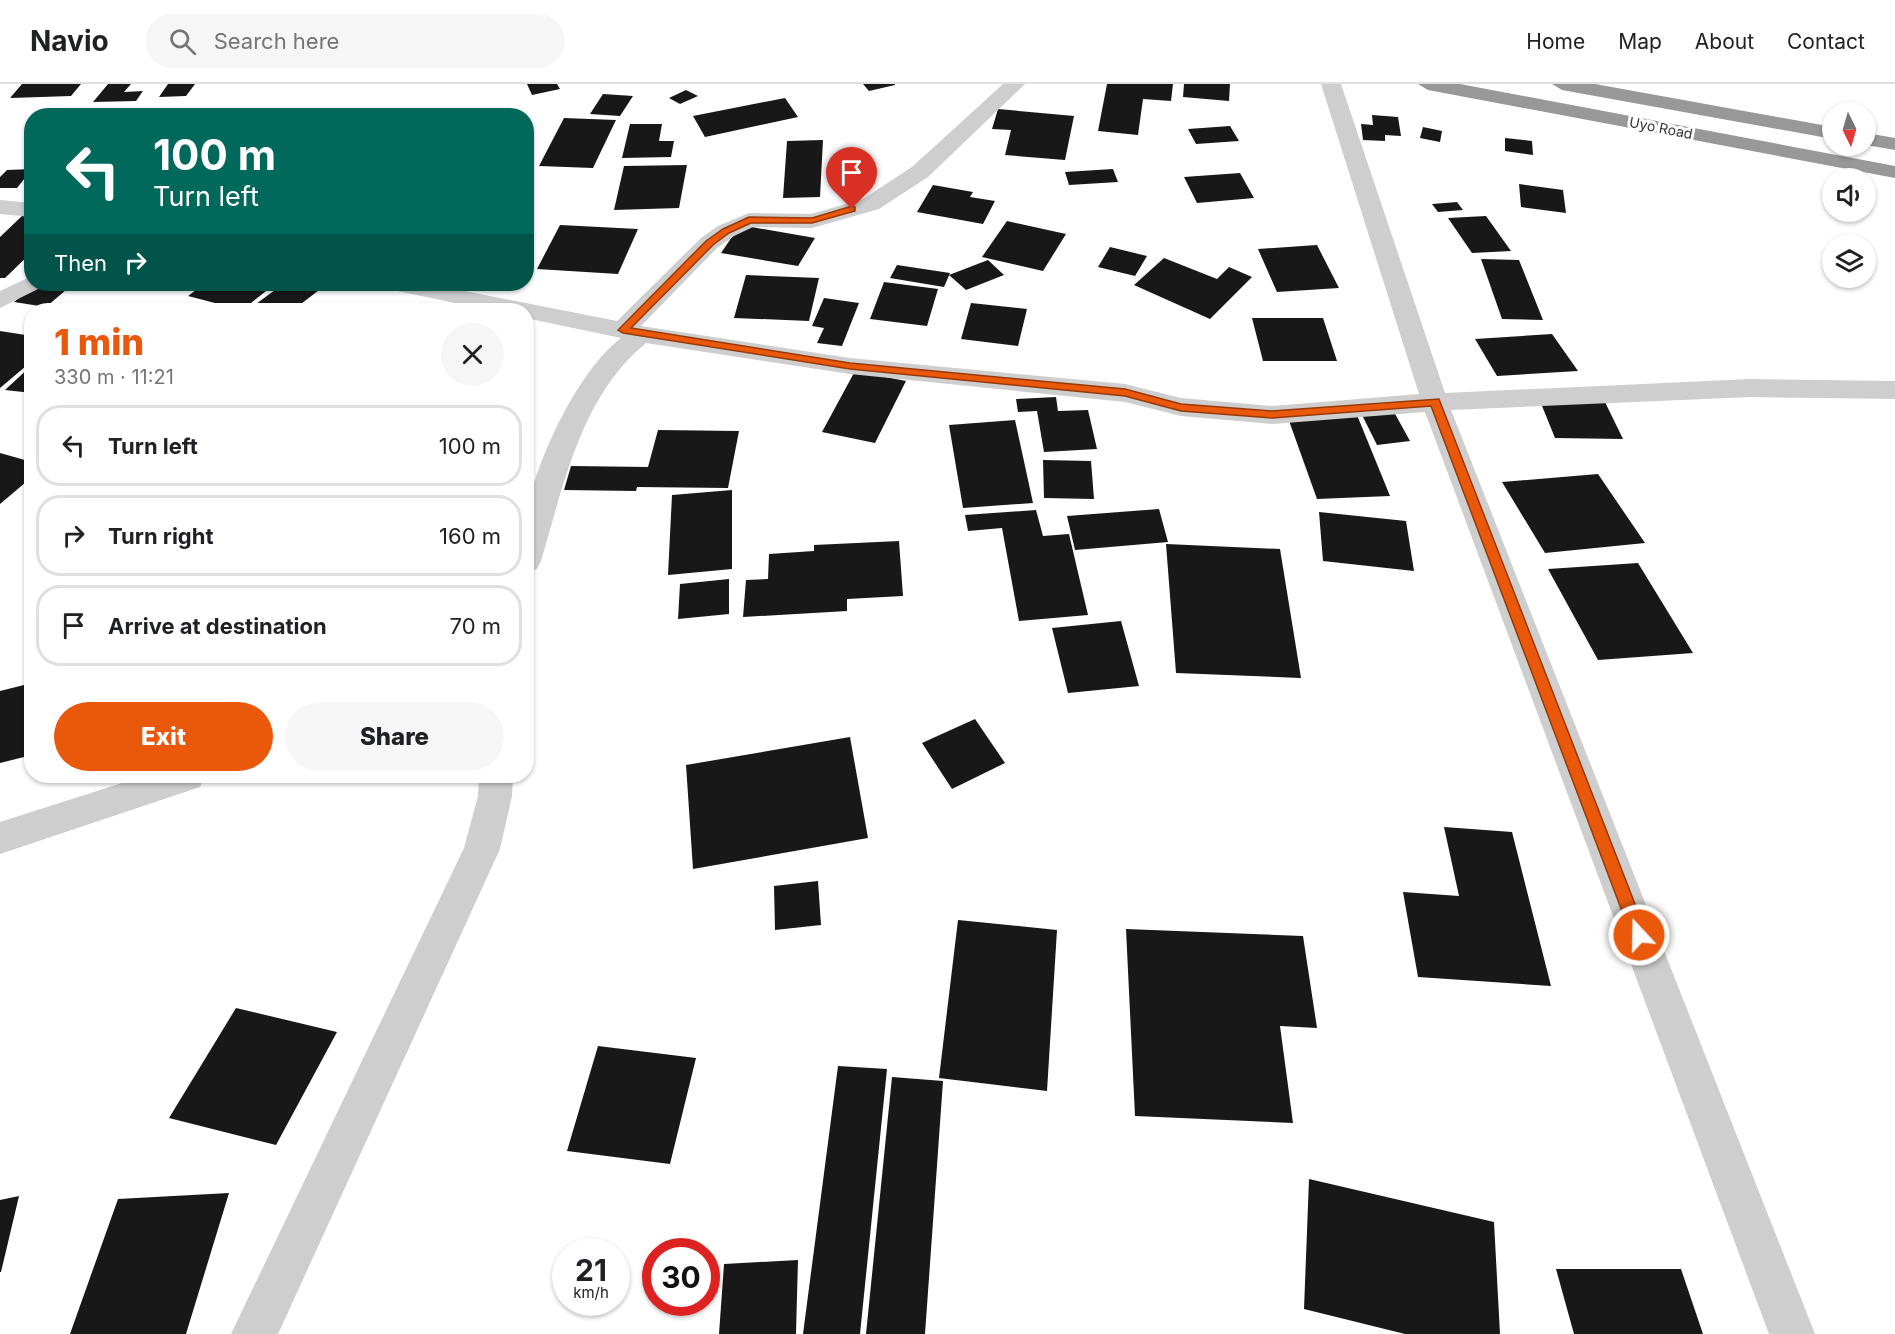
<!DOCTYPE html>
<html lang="en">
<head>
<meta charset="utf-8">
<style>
	body { margin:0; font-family:Inter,sans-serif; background:#f6f6f6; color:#202124; height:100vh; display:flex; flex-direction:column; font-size:22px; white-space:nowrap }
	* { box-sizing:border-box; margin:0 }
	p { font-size:20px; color:#757577 }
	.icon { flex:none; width:33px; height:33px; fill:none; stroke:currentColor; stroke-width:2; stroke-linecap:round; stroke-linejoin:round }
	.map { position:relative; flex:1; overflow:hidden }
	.panel { position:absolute; left:24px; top:219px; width:510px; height:480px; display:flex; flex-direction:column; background:#fff; border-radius:24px; box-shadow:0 2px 4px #0004 }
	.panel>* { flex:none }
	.guide { position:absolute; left:24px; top:24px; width:510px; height:183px; border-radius:24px; box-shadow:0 2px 4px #0004; background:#00695c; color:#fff; overflow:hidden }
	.needle { width:39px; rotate:175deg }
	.controls { position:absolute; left:1822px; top:18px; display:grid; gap:12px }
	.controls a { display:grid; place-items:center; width:54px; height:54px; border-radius:50%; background:#fff; box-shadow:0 2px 4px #0004; font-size:30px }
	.speed { position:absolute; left:552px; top:1154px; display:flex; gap:12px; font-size:30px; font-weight:700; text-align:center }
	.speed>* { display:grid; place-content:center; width:78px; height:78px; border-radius:50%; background:#fff; box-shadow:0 2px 4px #0004; line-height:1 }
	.speed small { font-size:15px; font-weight:400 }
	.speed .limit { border:9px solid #d22; background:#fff; color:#111 }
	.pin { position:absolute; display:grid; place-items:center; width:51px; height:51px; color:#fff; margin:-62px -26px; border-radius:50% 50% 50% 0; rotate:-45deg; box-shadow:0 0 6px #0007 }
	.pin .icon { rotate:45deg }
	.me { position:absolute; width:66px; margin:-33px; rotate:339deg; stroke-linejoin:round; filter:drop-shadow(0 0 4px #0008) }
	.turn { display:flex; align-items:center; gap:21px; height:126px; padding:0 30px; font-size:27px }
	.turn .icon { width:78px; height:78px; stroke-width:2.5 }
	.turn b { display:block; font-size:42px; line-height:51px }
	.then { display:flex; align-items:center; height:57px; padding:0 30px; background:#0003; gap:12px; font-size:22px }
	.round { display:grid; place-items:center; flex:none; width:63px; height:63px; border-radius:32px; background:#f6f6f6 }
	.summary { display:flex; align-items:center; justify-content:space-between; height:102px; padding:0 30px }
	h1 { font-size:36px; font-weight:800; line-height:45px; color:#ea580c }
	.cta { display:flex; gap:12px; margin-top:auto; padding:12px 30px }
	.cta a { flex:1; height:69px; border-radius:36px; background:#ea580c; color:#fff; font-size:24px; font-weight:800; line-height:69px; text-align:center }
	.cta a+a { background:#f6f6f6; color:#202124 }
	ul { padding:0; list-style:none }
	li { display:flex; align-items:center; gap:18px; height:81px; margin:0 12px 9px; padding:0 18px; border:3px solid #e0e0e0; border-radius:24px }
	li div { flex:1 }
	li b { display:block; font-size:22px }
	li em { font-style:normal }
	header { display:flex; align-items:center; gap:36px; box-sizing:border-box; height:84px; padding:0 30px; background:#fff; border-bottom:2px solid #e0e0e0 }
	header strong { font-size:28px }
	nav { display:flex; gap:33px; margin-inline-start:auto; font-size:21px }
	.search { width:420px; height:54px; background:#f6f6f6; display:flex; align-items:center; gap:15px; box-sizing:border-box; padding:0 21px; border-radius:33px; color:#757577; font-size:22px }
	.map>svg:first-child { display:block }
	.building { fill:#181818 }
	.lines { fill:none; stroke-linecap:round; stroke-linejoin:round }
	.minor { fill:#cecece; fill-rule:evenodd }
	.highway { fill:#989898; fill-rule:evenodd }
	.route { fill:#ea580c; stroke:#983908; stroke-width:1.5 }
	.labels { text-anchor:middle; stroke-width:6; stroke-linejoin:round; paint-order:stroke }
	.far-street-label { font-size:14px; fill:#313131; stroke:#fff }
</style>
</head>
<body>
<header>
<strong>Navio</strong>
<div class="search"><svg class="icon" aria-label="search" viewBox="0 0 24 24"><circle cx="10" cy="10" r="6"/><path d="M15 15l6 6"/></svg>Search here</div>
<nav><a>Home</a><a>Map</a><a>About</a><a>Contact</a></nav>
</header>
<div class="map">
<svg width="1895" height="1250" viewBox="0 0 1895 1250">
	<rect width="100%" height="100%" fill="#fff"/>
	<path class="building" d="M22,0h59l-10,12 -61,2z
		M108,0h23l-7,8 19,-1 -7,10 -43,1z
		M168,0h27l-9,12 -27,1z
		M527,0h30l3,5 -28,6z
		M863,0h32v1l-26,6z
		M1107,0h66l-2,17 -28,-2 -5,36 -40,-4z
		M1184,0h46l-1,17 -46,-4z
		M686,6l12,6 -18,8 -11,-6z
		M603,10l30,2 -13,20 -30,-2z
		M785,14l13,19 -93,20 -12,-21z
		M998,25l76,7 -9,44 -60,-5 6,-25 -19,-1z
		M1372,31l26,2 3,19 -16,-1v6l-22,-1 -2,-16 12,1z
		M564,34l52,2 -23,48 -54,-2z
		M630,40h32l-3,17h15l-3,16 -49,1z
		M1230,42l9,15 -43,3 -8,-15z
		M1423,43l19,4 -2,11 -20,-4z
		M1505,54l27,3 1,14 -28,-4z
		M823,56l-3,57 -37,1 4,-57z
		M687,81l-8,43 -65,2 10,-44z
		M32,85l-15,19h-17v-11l7,-7z
		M1113,85l5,13 -49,3 -4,-13z
		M1240,89l14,25 -57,5 -13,-26z
		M1519,100l44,6 3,23 -45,-6z
		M933,101l40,7 -3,5 25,4 -12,23 -66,-12z
		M1457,118l6,8 -25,2 -6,-8z
		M22,132l10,1v35l-27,26h-5v-41z
		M1486,132l25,35 -39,2 -24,-35z
		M1007,137l59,13 -23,37 -61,-14z
		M560,141l78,4 -20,45 -81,-5z
		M740,141l75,13 -17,28 -77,-13z
		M1317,161l22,43 -62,4 -19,-43z
		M1110,163l37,9 -12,20 -37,-9z
		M1164,174l53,21 12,-12 23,10 -42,42 -76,-34z
		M1481,175l38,1 24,60 -41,-1z
		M988,176l16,15 -38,15 -17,-15z
		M897,181l53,8 -6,14 -54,-9z
		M746,191l73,3 -10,43 -75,-3z
		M884,198l54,7 -11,37 -57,-7z
		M36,200h37l-27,23 -32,-5z
		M204,200h71l-33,26 -54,-14z
		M283,200h44l-34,26h-45z
		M824,214l35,5 -17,43 -25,-3 7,-15 -12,-2z
		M971,219l56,6 -9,37 -57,-7z
		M1252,234h71l14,43h-74z
		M0,247l32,5v25l-32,27z
		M1552,250l26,37 -81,5 -22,-37z
		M32,281v28l-27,-3z
		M855,287l51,10 -31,62 -53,-11z
		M1056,313l2,14 30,-1 9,39 -53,3 -7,-41 -19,1 -2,-13z
		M1540,317l65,1 18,37 -68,-1z
		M1394,328l16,29 -33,4 -15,-30z
		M1357,331l33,81 -73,3 -29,-81z
		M1015,336l18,83 -70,5 -14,-83z
		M658,346l81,1 -11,57 -91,-1 -1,4 -72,-1 7,-24 77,1z
		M0,369l32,9v15l-32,27z
		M1043,376l48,1 3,38 -50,-1z
		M1598,390l47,69 -100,10 -43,-71z
		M732,406v79l-64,6 4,-80z
		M1159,425l9,33 -93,8 -8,-34z
		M1036,426l7,26 26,-2 19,81 -69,6 -17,-93 -34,3 -3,-16z
		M1319,428l87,9 8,50 -91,-10z
		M899,457l4,55 -56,3v12l-104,6 3,-37 22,-1 1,-25 45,-3v-6z
		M1166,460l114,5 21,129 -125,-5z
		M1638,479l55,90 -95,7 -50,-91z
		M729,495v35l-51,5 2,-35z
		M1121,537l18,65 -71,7 -16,-65z
		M32,599v72l-32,8v-72z
		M975,635l30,44 -53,26 -30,-46z
		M850,653l18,101 -175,31 -7,-104z
		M1444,743l68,5 39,154 -133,-9 -15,-85 56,4z
		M818,797l3,44 -46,5 -1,-44z
		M958,836l99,10 -10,161 -108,-13z
		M1126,845l177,7 14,92 -37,-2 13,97 -158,-7z
		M236,924l101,24 -61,113 -107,-27z
		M598,962l98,12 -26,106 -103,-13z
		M838,982l49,3 -27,265h-57z
		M892,993l51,4 -18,253h-59z
		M1309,1095l185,43 6,112h-95l-101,-25z
		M229,1109l-43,141h-116l48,-135z
		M19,1112l-18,76h-1v-72z
		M798,1176l-2,74h-77l5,-70z
		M1556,1185h125l22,65h-129z"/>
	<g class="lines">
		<path class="minor" d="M1003,0h22l-97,93 -49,32 -67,19 -59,-1 -19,9 -17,12 -76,78 209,32 275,26 56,14 92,8 146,-12 -98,-310h20l104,309 306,-14 144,2v18l-144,-2 -300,13 364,924h-46l-344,-922 -152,12 -92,-8 -56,-14 -275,-28 -204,-31c-65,53 -82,141 -105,218l-4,8 -11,3c0,-19 -3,-42 1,-60 10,-54 51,-141 94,-174l-95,-20v-8h-37l-101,-21 -4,-5h45l188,37 84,-83 17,-12 31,-13 62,1 52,-15 49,-32z
			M0,116l32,3v14l-32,-3z
			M32,192v8h12l-4,4 -40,20v-17z
			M144,692h61l-5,11 -200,67v-32z
			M479,692h34l-1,20 -12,53 -222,485h-47l233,-486 14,-52z"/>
		<path class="highway" d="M1418,0h42l435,82v12l-467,-88z
			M1552,0h43l238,43v12l-271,-49z
			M1866,49l29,5v12l-29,-5z"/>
	</g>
	<path class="route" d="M852,122l3,1v4l-43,12h-61l-22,10 -16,12 -82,83 219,35 275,26 56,15 91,7 167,-12 208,536 -2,5 -6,2 -5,-2 -3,-5 -200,-529 -159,12 -91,-7 -56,-15 -275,-27 -227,-36 -5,-3 88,-89 17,-12 26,-12 63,1z"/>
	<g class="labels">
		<g class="far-street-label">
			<text transform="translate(1661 44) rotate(11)" y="5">Uyo Road</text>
		</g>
	</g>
</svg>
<div class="controls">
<a><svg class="needle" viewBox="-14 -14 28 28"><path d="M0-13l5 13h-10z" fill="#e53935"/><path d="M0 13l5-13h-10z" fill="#757577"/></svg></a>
<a><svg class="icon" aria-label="sound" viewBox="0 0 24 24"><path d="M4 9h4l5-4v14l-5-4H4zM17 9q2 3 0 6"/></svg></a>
<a><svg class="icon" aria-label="layers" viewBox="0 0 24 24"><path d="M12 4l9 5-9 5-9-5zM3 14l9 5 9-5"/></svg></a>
</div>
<div class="speed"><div>21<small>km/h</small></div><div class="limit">30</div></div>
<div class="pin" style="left:852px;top:125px;background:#d93025"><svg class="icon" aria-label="arrive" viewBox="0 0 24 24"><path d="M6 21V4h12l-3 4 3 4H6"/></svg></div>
<svg class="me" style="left:1639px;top:851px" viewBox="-20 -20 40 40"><circle r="17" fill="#ea580c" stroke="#fff" stroke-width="3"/><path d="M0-11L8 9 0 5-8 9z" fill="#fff"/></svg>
<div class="guide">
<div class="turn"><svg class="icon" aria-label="left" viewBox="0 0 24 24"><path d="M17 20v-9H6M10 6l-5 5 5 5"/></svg><div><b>100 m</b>Turn left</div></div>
<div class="then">Then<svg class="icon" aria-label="right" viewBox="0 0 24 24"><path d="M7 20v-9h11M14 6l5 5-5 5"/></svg></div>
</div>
<section class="panel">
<div class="summary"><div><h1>1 min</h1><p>330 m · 11:21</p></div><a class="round"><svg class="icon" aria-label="close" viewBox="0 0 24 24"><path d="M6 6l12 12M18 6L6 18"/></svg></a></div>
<ul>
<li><svg class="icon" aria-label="left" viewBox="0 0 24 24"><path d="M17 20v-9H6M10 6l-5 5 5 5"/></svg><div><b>Turn left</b></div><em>100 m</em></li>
<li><svg class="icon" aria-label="right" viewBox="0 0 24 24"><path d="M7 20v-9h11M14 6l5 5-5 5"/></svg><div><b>Turn right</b></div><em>160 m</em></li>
<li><svg class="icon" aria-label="arrive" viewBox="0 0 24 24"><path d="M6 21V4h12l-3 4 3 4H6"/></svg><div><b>Arrive at destination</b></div><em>70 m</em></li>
</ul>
<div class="cta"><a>Exit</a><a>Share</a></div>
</section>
</div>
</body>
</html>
